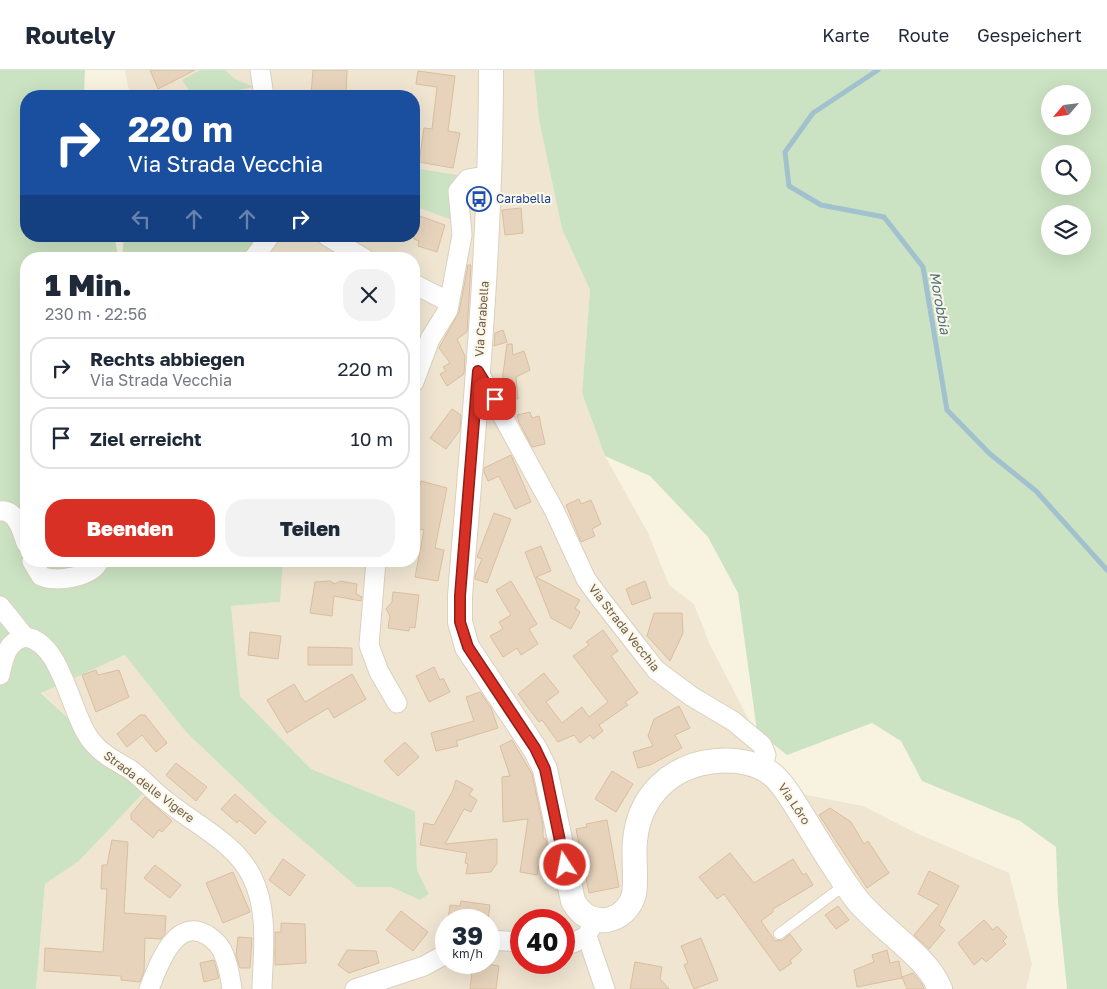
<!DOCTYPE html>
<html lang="de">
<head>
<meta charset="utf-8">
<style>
	body { margin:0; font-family:"Golos Text",sans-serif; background:#f2f2f3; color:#1f2937; height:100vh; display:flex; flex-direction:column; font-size:19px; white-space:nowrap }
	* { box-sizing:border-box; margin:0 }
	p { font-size:16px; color:#747a83 }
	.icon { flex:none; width:28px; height:28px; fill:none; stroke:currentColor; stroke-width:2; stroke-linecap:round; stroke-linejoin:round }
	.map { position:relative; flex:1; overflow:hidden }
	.sheet { position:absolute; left:20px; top:182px; width:400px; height:315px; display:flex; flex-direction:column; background:#fff; border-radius:20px; box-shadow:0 5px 20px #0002 }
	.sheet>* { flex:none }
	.banner { position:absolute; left:20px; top:20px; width:400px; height:152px; border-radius:20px; box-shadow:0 5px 20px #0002; background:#1a4fa0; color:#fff; overflow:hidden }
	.needle { width:32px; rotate:242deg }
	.buttons { position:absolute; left:1041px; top:15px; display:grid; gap:10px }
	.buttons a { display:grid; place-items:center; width:50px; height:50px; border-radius:50%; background:#fff; box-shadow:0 5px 20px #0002; font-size:25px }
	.speed { position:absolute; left:435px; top:839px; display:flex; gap:10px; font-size:25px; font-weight:700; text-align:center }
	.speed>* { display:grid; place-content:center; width:65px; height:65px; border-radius:50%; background:#fff; box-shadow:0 5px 20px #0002; line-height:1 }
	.speed small { font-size:12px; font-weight:400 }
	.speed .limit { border:8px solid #d22; background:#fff; color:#111 }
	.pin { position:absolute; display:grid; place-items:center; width:42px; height:42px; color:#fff; margin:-21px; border-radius:10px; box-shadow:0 2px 8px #0006 }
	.me { position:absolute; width:55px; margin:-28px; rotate:349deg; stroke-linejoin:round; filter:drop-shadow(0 0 4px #0008) }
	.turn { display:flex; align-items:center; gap:18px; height:105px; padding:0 25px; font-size:22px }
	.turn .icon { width:65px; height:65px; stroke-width:2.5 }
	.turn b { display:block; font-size:35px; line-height:42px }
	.lanes { display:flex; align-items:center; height:48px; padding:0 25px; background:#0003; justify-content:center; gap:25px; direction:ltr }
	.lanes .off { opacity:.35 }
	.round { display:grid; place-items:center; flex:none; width:52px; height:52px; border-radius:20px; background:#f2f2f3 }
	.summary { display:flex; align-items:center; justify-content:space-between; height:85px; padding:0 25px }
	h1 { font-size:30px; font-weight:800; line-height:38px }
	.cta { display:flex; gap:10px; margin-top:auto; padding:10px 25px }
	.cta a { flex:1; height:58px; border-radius:20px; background:#d93025; color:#fff; font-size:20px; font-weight:800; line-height:58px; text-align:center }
	.cta a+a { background:#f2f2f3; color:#1f2937 }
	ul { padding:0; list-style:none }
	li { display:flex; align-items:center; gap:15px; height:62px; margin:0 10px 8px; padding:0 15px; border:2px solid #e0e1e3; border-radius:20px }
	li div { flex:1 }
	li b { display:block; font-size:19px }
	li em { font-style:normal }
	header { display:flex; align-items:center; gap:30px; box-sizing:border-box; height:70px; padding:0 25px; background:#fff; border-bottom:1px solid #e0e1e3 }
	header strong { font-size:24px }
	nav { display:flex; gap:28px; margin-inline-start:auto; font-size:18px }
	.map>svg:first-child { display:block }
	.residential { fill:#efe5d1; fill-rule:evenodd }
	.green { fill:#cbe3c2; fill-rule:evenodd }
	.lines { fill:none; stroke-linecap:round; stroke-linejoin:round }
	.stream { stroke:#a1c1cf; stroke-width:5 }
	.building { fill:#e7d3bb; stroke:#dabe9f }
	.service-casing { stroke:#dbd0bf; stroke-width:12 }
	.minor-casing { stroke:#dbd0bf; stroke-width:21 }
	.tertiary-casing { stroke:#dbd0bf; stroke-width:26 }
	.service { stroke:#fff; stroke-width:10 }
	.minor { stroke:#fff; stroke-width:19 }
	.tertiary { stroke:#fff; stroke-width:24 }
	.route-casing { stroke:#8d1f18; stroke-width:12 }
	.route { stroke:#d93025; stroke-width:9 }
	.labels { text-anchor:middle; stroke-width:4; stroke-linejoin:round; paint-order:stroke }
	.transit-label { font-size:12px; fill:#164399; stroke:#fcf7e7; text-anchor:start }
	.street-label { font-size:12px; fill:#6c5c4c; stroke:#fcf7e7 }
	.water-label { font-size:14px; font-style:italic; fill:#4c7283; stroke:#fcf7e7 }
</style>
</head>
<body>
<header>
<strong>Routely</strong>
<nav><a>Karte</a><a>Route</a><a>Gespeichert</a></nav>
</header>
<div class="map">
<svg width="1107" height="919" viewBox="0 0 1107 919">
	<rect width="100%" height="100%" fill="#f8f3e1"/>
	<path class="residential" d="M125,0h409l5,50 23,109 28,61 -8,103 23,63 43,77 21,52 25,19 16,41 76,146 77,15 51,26 95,41 23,91 -6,25h-990l9,-105 34,-23 70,-74 -64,-53 -44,-42 85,-37 60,77 89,85 82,70h34l29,13 9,-6 -12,-24 -2,-59 -104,-42 -71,-73 -9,-90 48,-4 4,-41h131v-302h-154l16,-23h138v-140h-155l-1,-3 -14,3h-114zM446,850h43v42h-43zM521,850h43v42h-43z"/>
	<path class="green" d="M0,0h85l-1,26h-58v140h88l5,23h-93v302h257l-3,41 -49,4 9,90 71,73 104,42 2,59 12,24 -9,6 -29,-13h-34l-82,-70 -89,-85 -61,-77 -84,38 44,41 64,53 -70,74 -34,23 -9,105h-36z
		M200,0h25l10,9 19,8 -37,7 -24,2 -11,-16z
		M534,0h573v919h-40l-9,-87 -2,-55 -36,-26 -98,-40 -21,-40 -29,-18 -85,32 -30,-24 -19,-138 -30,-56 -58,-61 -45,-20 -23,-63 8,-103 -28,-61 -23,-109zM1050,24h32v32h-32zM1050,84h32v32h-32zM1050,144h32v32h-32z
		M414,98l43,7 -5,10 3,36 -41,-15z
		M124,166h146l-17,23h-131z"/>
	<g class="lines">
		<path class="stream" d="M878,0l-65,43 -28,39 4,34 32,19 63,12 39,50 24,143 43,44 46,37 71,79"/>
	</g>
	<path class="building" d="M150,0h45l-37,19z
		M313,0h34l-1,26h-35z
		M418,1l37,5 -7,55 12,2 -7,35 -34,-6 5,-34 8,1 5,-42 -21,-3z
		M521,138l2,25 -18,2 -3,-25z
		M414,144l31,11 -8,27 -19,-6 1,-5 -5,-2z
		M468,195h3l-4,67 -10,7 8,17 -1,18 -17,12 -7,-12 6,-3 -3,-4 7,-4 -11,-15 20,-36z
		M503,260l4,12 -13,4 1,-13z
		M507,274h5l1,11 11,-4 6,19 -14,7 2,22 -13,-1 -4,-9z
		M452,339l9,6 -1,15 -14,19 -16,-11z
		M530,342l2,6 7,-2 6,28 -13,3 -13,-25 -2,-7z
		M511,385l20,47 -16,7 -16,-33 -11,5 -4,-9v-4z
		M421,411l26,7 -12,60 9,2 -6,31 -23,-4 9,-47 -10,-2v-22z
		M579,429l2,5 10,-4 10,24 -9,5 3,7 -14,6 -15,-37z
		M494,443l17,6 -24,64 -12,-4v-3l7,-17 -5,-2z
		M541,476l10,25 -15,6 44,23 -5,8 5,4 -9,17 -20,-11 -26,-66z
		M330,511l5,3 5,-3 17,3 -1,10 6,3 -1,4 -27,-5 -2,20 -22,-3 5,-31z
		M511,511l26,43 -8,5 9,15 -17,11 -4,-7 -14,9 -13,-21 13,-7 -4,-7 12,-7 -15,-25z
		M645,511l6,17 -19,7 -6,-16z
		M393,522l26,3 -4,33 -5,-1 -1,4 -21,-3 2,-12 -4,-7 6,-7z
		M654,543h28l1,20 -13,28 -23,-25z
		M603,560l15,21 -7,5 27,37 -13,9 3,3 -29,20 4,6 -10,8 -3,-4 -10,8 -6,-8 -16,7 -16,-22 -3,2 -21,-28 26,-21 15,19 -13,10 16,21 20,-16 7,10 19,-15 -35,-46 16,-11 -3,-3z
		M250,562l31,4 -3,23 -30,-4z
		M308,577l44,1v17h-44z
		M434,597l6,13 3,-2 7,14 -21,10 -13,-26z
		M96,600l2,5 21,-5 10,27 -33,15 -14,-37z
		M352,604l14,25 -32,19 -6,-10 -41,25 -20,-33 27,-16 11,18z
		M480,622l11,16 7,20 -42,13 2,5 -22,5 -5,-18 43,-12 -8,-24z
		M679,636l11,22 -15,7 7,13 -32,17 -12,3 -5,-16 20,-6 -5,-10 6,-17z
		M140,645h5l22,28 -11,9 -14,-17 -15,12 -10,-13z
		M512,670l20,34 11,51v13l3,1 4,21 -10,-2 -3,17 -17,-3 8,-53 -25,3 -1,-45 8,-1 -10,-30z
		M405,672l14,15 -21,19 -14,-15z
		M176,693l31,24 -11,14 -30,-26z
		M612,701l21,13 -17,28 -21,-13z
		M456,710l17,9 -4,6 8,5 -6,12 -7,-3 -19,35 52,-5v24l-6,9 -25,2 2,-10 -3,-1 2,-10 -47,-8 4,-22 10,2 19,-35z
		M235,724l31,28 -11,12 -16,-14 -2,3 -16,-14z
		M145,727l27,24 -10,11 -3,-2 -6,8 -22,-19v-5z
		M830,738l21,14 13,22 4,-3 21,32 -22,15 -48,-73z
		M607,750l12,67 -30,6 -13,-64 11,-2 -1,-3z
		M112,770l16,2 -4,71 42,3 -1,18 -4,5 -16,-1 -1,34 -4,10 -19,-2v-4l-77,-5 1,-23 58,4 4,-63h-6l1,-24h5z
		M730,783l24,30 39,-24 10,16 3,-2 7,12 -40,24v3l-12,9 14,20 8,-1 7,-6 12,16 -12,11 2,2 -12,8 -56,-77 -7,5 -18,-22z
		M283,789l22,16 -15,21 -21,-16z
		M155,795l26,20 -11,13 -26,-20z
		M929,801l30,15 -20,39 6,5 -16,19 -15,-14 25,-30 -21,-11z
		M233,802l17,40 -27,11 -17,-40z
		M461,831l29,4 -2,15h-40l2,-15 10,1z
		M838,836l11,14 -13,9 -11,-14z
		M401,841l27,21 -15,19 -27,-21z
		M984,850l9,10 4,-4 10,11 -4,4 3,3 -20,18 -4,-4 -8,7 -16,-22z
		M281,853l24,1 1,39 -31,2v-33h6z
		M238,867l14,1 -2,30h-10l-4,-13z
		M701,868l17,42 -24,9 -10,-24 4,-2 -7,-17z
		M347,880l29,1 3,12 -30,10 -11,-8z
		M887,880l3,13 9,-2 3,17 -45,9 -3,-17 20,-8 -2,-7z
		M214,890l5,18 -15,4 -4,-19z
		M473,892l26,4 -3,23h-26z
		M635,892l27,5 -2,12 9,10h-39z
		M913,903l9,11 2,5h-17l-5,-12z"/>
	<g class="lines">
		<defs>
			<path id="service" d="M779,864l67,-50"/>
			<path id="minor" d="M260,0l4,26
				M327,166l38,23
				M253,189l17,-23
				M414,214l35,18
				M478,301l76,139 32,69 13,18 57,73 35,26 42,25 29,24 4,10 -4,13
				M414,312l16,-43 18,-29 14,-75 -4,-44 10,-12 23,-4
				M0,441c16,-2 22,19 26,32
				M32,491l9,15c14,7 52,1 58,-15
				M376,491l-7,84 10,27 18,31
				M0,536l25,31
				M0,605c4,-17 6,-33 25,-38 39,5 45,82 69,107 10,12 24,18 37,26 12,9 22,21 34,30 29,24 70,42 87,77 17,34 11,76 10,112
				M594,850l-7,16 18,53
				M489,870l32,2
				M564,874l9,-1 14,-7
				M149,919c9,-23 26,-73 58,-54 8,5 14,11 17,20 5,11 6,23 8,34
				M355,919l69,-23 22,-12"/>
			<path id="tertiary" d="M491,0c0,176 -17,351 -31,526v26l7,25 68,102 10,20 28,132c16,30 53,23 61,-7 3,-18 -1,-36 1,-53 4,-45 36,-76 81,-80 21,-2 45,2 60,17 10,10 17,23 24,34 19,30 36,61 58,89 23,28 70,56 82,88"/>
		</defs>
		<use href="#service" class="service-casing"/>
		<use href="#minor" class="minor-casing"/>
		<use href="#tertiary" class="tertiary-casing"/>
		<use href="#service" class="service"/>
		<use href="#minor" class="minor"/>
		<use href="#tertiary" class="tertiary"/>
	</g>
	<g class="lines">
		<defs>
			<path id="route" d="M495,329l-17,-28 -18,225v26l8,25 67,101 10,21 20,96"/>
		</defs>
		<use href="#route" class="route-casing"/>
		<use href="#route" class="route"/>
	</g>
	<defs>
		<symbol id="bus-ring" viewBox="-11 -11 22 22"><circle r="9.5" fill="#fcf7e7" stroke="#1a4fb4" stroke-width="1.5"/><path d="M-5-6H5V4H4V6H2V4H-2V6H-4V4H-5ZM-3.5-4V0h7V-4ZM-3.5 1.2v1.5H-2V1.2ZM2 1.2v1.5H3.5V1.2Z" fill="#1a4fb4"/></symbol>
	</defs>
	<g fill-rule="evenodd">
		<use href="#bus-ring" x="465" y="115" width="28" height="28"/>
	</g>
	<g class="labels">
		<g class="transit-label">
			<text x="496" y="133">Carabella</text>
		</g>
		<g class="street-label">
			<text transform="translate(482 249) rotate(-86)" y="4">Via Carabella</text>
			<text transform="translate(624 558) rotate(52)" y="4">Via Strada Vecchia</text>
			<text transform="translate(149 717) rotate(37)" y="4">Strada delle Vigere</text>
			<text transform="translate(794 734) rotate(56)" y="4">Via Lôro</text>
		</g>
		<g class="water-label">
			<text transform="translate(940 233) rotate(80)" y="5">Morobbia</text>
		</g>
	</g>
</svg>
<div class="buttons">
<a><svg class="needle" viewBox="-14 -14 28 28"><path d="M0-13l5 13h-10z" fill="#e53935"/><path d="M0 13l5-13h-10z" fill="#747a83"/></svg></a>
<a><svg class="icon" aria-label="search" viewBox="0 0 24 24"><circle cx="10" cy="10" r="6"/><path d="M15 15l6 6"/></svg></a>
<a><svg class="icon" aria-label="layers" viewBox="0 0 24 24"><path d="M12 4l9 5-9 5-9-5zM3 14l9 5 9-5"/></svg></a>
</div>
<div class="speed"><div>39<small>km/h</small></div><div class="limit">40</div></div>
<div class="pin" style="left:495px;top:329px;background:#d93025"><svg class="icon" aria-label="arrive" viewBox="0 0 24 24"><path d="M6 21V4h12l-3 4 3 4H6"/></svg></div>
<svg class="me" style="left:565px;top:795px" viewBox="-20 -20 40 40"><circle r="17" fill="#d93025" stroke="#fff" stroke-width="3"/><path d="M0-11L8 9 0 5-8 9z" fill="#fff"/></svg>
<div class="banner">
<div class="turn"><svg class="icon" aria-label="right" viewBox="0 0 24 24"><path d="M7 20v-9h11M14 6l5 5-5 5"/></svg><div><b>220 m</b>Via Strada Vecchia</div></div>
<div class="lanes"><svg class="icon off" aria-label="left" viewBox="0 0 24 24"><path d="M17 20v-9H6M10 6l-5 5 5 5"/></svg><svg class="icon off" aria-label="ahead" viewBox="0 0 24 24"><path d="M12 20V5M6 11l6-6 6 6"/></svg><svg class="icon off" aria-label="ahead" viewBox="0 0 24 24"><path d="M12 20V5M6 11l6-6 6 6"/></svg><svg class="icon" aria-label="right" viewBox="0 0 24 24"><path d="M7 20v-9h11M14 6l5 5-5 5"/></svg></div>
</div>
<section class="sheet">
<div class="summary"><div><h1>1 Min.</h1><p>230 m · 22:56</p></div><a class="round"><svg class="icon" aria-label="close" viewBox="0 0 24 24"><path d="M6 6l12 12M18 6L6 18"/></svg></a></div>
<ul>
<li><svg class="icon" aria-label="right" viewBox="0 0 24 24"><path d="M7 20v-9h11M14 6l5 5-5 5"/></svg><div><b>Rechts abbiegen</b><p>Via Strada Vecchia</p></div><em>220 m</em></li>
<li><svg class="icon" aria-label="arrive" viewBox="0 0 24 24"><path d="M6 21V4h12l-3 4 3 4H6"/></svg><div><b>Ziel erreicht</b></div><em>10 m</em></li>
</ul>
<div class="cta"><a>Beenden</a><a>Teilen</a></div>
</section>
</div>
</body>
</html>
